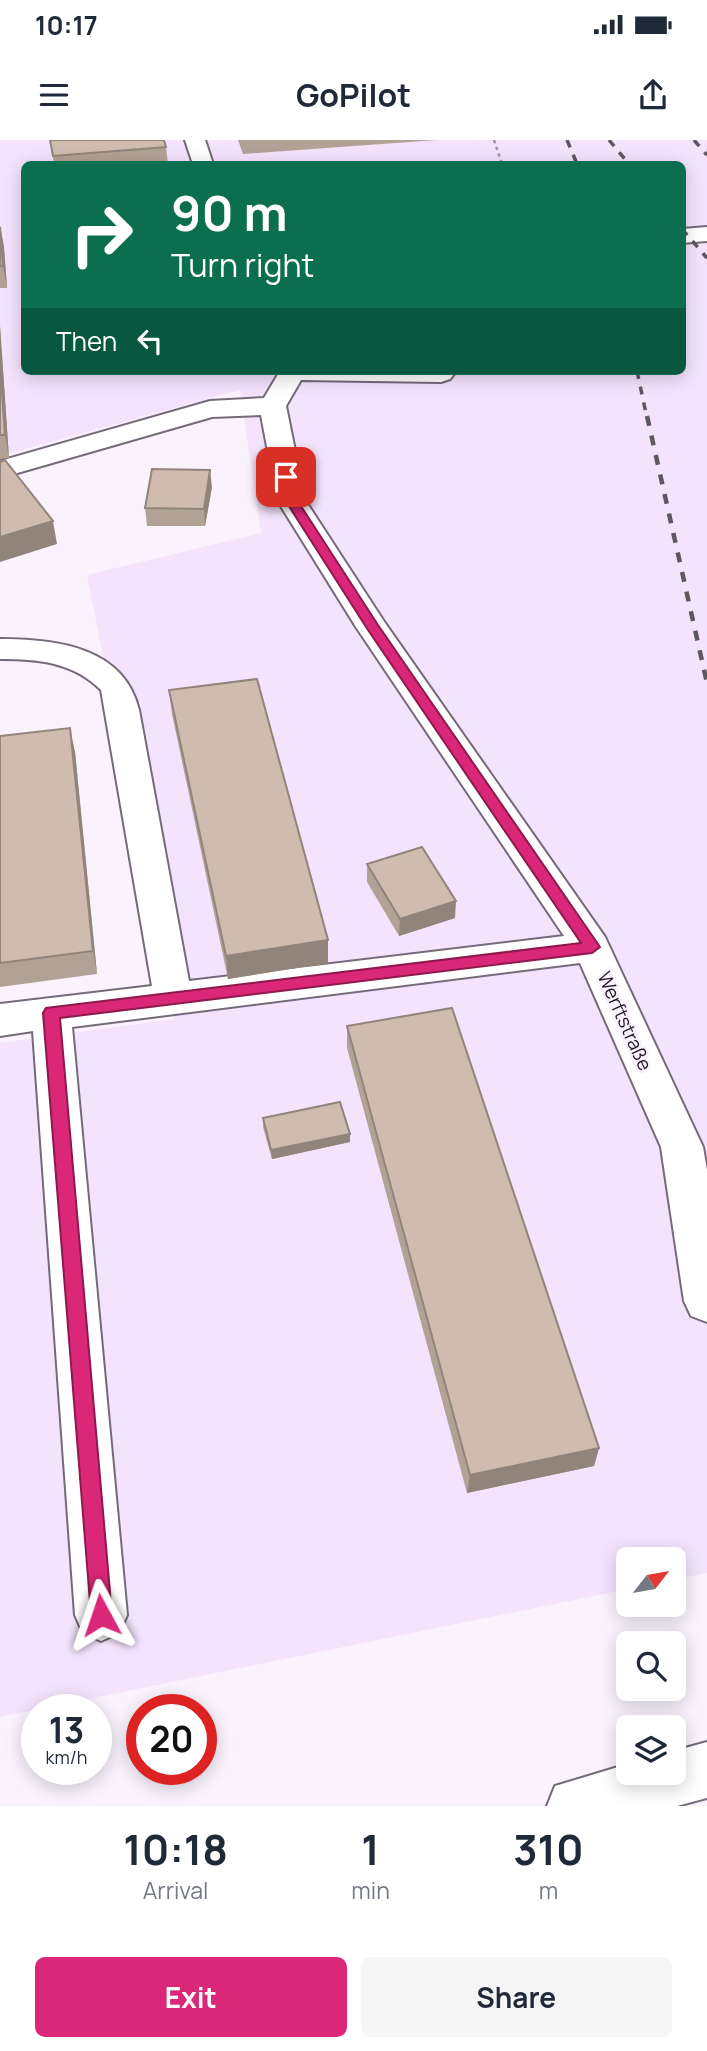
<!DOCTYPE html>
<html lang="en">
<head>
<meta charset="utf-8">
<style>
	body { margin:0; font-family:Manrope,sans-serif; background:#f6f6f7; color:#1f2937; height:100vh; display:flex; flex-direction:column; font-size:26px; white-space:nowrap }
	* { box-sizing:border-box; margin:0 }
	p { font-size:23px; color:#747a83 }
	.icon { flex:none; width:38px; height:38px; fill:none; stroke:currentColor; stroke-width:2; stroke-linecap:round; stroke-linejoin:round }
	.map { position:relative; height:1666px; overflow:hidden }
	.details { display:flex; flex-direction:column; background:#fff; flex:1 }
	.details>* { flex:none }
	.guide { position:absolute; left:21px; top:21px; width:665px; height:214px; border-radius:10px; box-shadow:0 4px 18px #0003; background:#0b6e4f; color:#fff; overflow:hidden }
	.needle { width:46px; rotate:59deg }
	.buttons { position:absolute; left:616px; top:1407px; display:grid; gap:14px }
	.buttons a { display:grid; place-items:center; width:70px; height:70px; border-radius:10px; background:#fff; box-shadow:0 4px 18px #0003; font-size:35px }
	.speed { position:absolute; left:21px; top:1554px; display:flex; gap:14px; font-size:35px; font-weight:700; text-align:center }
	.speed>* { display:grid; place-content:center; width:91px; height:91px; border-radius:50%; background:#fff; box-shadow:0 4px 18px #0003; line-height:1 }
	.speed small { font-size:18px; font-weight:400 }
	.speed .limit { border:10px solid #d22; background:#fff; color:#111 }
	.pin { position:absolute; display:grid; place-items:center; width:60px; height:60px; color:#fff; margin:-30px; border-radius:14px; box-shadow:0 4px 10px #0006 }
	.me { position:absolute; width:77px; margin:-38px; rotate:355deg; stroke-linejoin:round; filter:drop-shadow(0 0 5px #0008) }
	.turn { display:flex; align-items:center; gap:24px; height:147px; padding:0 35px; font-size:32px }
	.turn .icon { width:91px; height:91px; stroke-width:2.5 }
	.turn b { display:block; font-size:49px; line-height:60px }
	.then { display:flex; align-items:center; height:66px; padding:0 35px; background:#0003; gap:14px; font-size:26px }
	.eta { display:flex; justify-content:space-evenly; align-items:center; height:119px; text-align:center }
	.eta b { font-size:42px; font-weight:700; line-height:49px }
	.button { display:flex; gap:14px; margin-top:auto; padding:14px 35px }
	.button a { flex:1; height:80px; border-radius:10px; background:#db2777; color:#fff; font-size:28px; font-weight:700; line-height:80px; text-align:center }
	.button a+a { background:#f6f6f7; color:#1f2937 }
	.status { display:flex; justify-content:space-between; align-items:center; height:49px; padding:0 35px; background:#fff; direction:ltr }
	.status svg { height:19px; fill:currentColor }
	header { display:flex; justify-content:space-between; align-items:center; height:91px; padding:0 35px; background:#fff; font-size:32px; font-weight:700 }
	.map>svg:first-child { display:block }
	.built { fill:#f4e3fd; fill-rule:evenodd }
	.lines { fill:none; stroke-linecap:round; stroke-linejoin:round }
	.minor-casing { stroke:#756a7a; stroke-width:4 }
	.path { stroke:#9c969f; stroke-width:2.5; stroke-dasharray:3.5 3.5; stroke-linecap:butt }
	.minor { fill:#fff; fill-rule:evenodd }
	.rail-far1 { stroke:#5d575f; stroke-width:3.5; stroke-dasharray:8 8; stroke-linecap:butt }
	.rail { stroke:#5d575f; stroke-width:4.5; stroke-dasharray:10 10; stroke-linecap:butt }
	.wall { fill:#b2a296 }
	.shaded-wall { fill:#91847a }
	.building { fill:#cfbcaf; stroke:#91847a; stroke-width:2 }
	.route { fill:#db2777; stroke:#8e194d; stroke-width:2 }
	.labels { text-anchor:middle; stroke-width:6; stroke-linejoin:round; paint-order:stroke }
	.street-label { font-size:19px; fill:#201b22; stroke:#faf3fe }
</style>
</head>
<body>
<div class="status"><b>10:17</b><svg viewBox="0 0 49 12"><path d="M0 12V9h3v3zM5 12V6h3v6zM10 12V3h3v9zM15 12V0h3v12zM26 1h20v11H26zM47 4h2v5h-2z"/></svg></div>
<header><svg class="icon" aria-label="menu" viewBox="0 0 24 24"><path d="M4 6h16M4 12h16M4 18h16"/></svg>GoPilot<svg class="icon" aria-label="share" viewBox="0 0 24 24"><path d="M12 15V3M7 8l5-5 5 5M5 13v7h14v-7"/></svg></header>
<div class="map">
<svg width="707" height="1666" viewBox="0 0 707 1666">
	<rect width="100%" height="100%" fill="#faf3fe"/>
	<path class="built" d="M0,0h707v1433l-33,7v-21h-46v30l-628,128v-674l174,-24 -87,-444 174,-42 -21,-143 -240,66zM24,24h658v207h-658z"/>
	<g class="lines">
		<defs>
			<path id="minor" d="M185,0h20l8,24h-20z
				M707,87v14l-25,2v-14z
				M280,231h172l2,3 -4,5 -9,3 -140,-2 -15,26 19,94 80,123 220,314 98,210 4,23v152l-16,-6 -7,-15 -23,-154 -81,-184 -508,64 55,588 -8,18 -18,8 -18,-8 -8,-18 -42,-584 -33,5v-32l152,-18 -51,-296c-28,-28 -63,-31 -101,-31v-20c56,0 124,8 139,71l50,271 375,-45 -208,-309 -79,-127 -16,-85 -49,2 -212,61v-17l210,-60 54,-3z
				M707,1602v56l-30,8h-130l8,-20 73,-22v9h46v-22z"/>
		</defs>
		<use href="#minor" class="minor-casing"/>
		<path class="path" d="M494,0l8,24"/>
		<use href="#minor" class="minor"/>
		<path class="rail-far1" d="M567,0l10,24
			M609,0l20,24
			M694,0l13,15
			M682,89l25,29
			M637,231l10,47"/>
		<path class="rail" d="M647,276l60,267"/>
	</g>
	<path class="wall" d="M50,0l116,7 2,17h-114z
		M238,0h199l-194,14z
		M0,86l4,21 3,41h-7z
		M0,186l9,132 -9,1z
		M212,347l-7,39h-58l-2,-18z
		M169,550l159,273 -100,16 -56,-265z
		M0,596l75,16 22,222 -97,13z
		M367,724l88,54 -56,18 -32,-54z
		M347,886l252,422 -5,18 -127,27 -120,-445z
		M263,978l87,16v8l-78,17 -9,-32z"/>
	<path class="shaded-wall" d="M0,86l4,21 3,41 -4,-22z
		M0,186l9,132 -4,-23 -5,-72z
		M210,330l2,17 -7,39 -1,-17z
		M53,381l4,23 -57,18v-25z
		M70,588l5,24 22,222 -4,-23z
		M456,761l-1,17 -56,18 1,-17z
		M328,800v23l-100,16 -2,-23z
		M350,994v8l-78,17 -1,-9z
		M599,1308l-5,18 -127,27 3,-18z"/>
	<path class="building" d="M50,0h114l2,7 -113,9z
		M0,87l3,39h-3z
		M0,223l5,72h-5z
		M5,320l48,61 -53,16v-75z
		M152,329l58,1 -6,39 -59,-1z
		M257,539l71,261 -102,16 -57,-266z
		M70,588l23,223 -93,12v-227z
		M422,707l34,54 -56,18 -33,-55z
		M452,868l147,440 -129,27 -123,-449z
		M340,962l10,32 -79,16 -8,-32z"/>
	<path class="route" d="M286,333l6,4 5,23 81,125 222,322 -8,6 -532,65 52,597 -3,8 -8,3 -7,-3 -3,-8 -48,-602 3,-5 535,-65 -213,-313 -83,-130 -4,-23z"/>
	<g class="labels">
		<g class="street-label">
			<text transform="translate(625 881) rotate(66)" y="7">Werftstraße</text>
		</g>
	</g>
</svg>
<div class="buttons">
<a><svg class="needle" viewBox="-14 -14 28 28"><path d="M0-13l5 13h-10z" fill="#e53935"/><path d="M0 13l5-13h-10z" fill="#747a83"/></svg></a>
<a><svg class="icon" aria-label="search" viewBox="0 0 24 24"><circle cx="10" cy="10" r="6"/><path d="M15 15l6 6"/></svg></a>
<a><svg class="icon" aria-label="layers" viewBox="0 0 24 24"><path d="M12 4l9 5-9 5-9-5zM3 14l9 5 9-5"/></svg></a>
</div>
<div class="speed"><div>13<small>km/h</small></div><div class="limit">20</div></div>
<div class="pin" style="left:286px;top:337px;background:#d93025"><svg class="icon" aria-label="arrive" viewBox="0 0 24 24"><path d="M6 21V4h12l-3 4 3 4H6"/></svg></div>
<svg class="me" style="left:101px;top:1475px" viewBox="-20 -20 40 40"><path d="M0-17L14 15 0 8-14 15z" fill="#db2777" stroke="#fff" stroke-width="4"/></svg>
<div class="guide">
<div class="turn"><svg class="icon" aria-label="right" viewBox="0 0 24 24"><path d="M7 20v-9h11M14 6l5 5-5 5"/></svg><div><b>90 m</b>Turn right</div></div>
<div class="then">Then<svg class="icon" aria-label="left" viewBox="0 0 24 24"><path d="M17 20v-9H6M10 6l-5 5 5 5"/></svg></div>
</div>
</div>
<section class="details">
<div class="eta">
<div><b>10:18</b><p>Arrival</p></div>
<div><b>1</b><p>min</p></div>
<div><b>310</b><p>m</p></div>
</div>
<div class="button"><a>Exit</a><a>Share</a></div>
</section>
</body>
</html>
